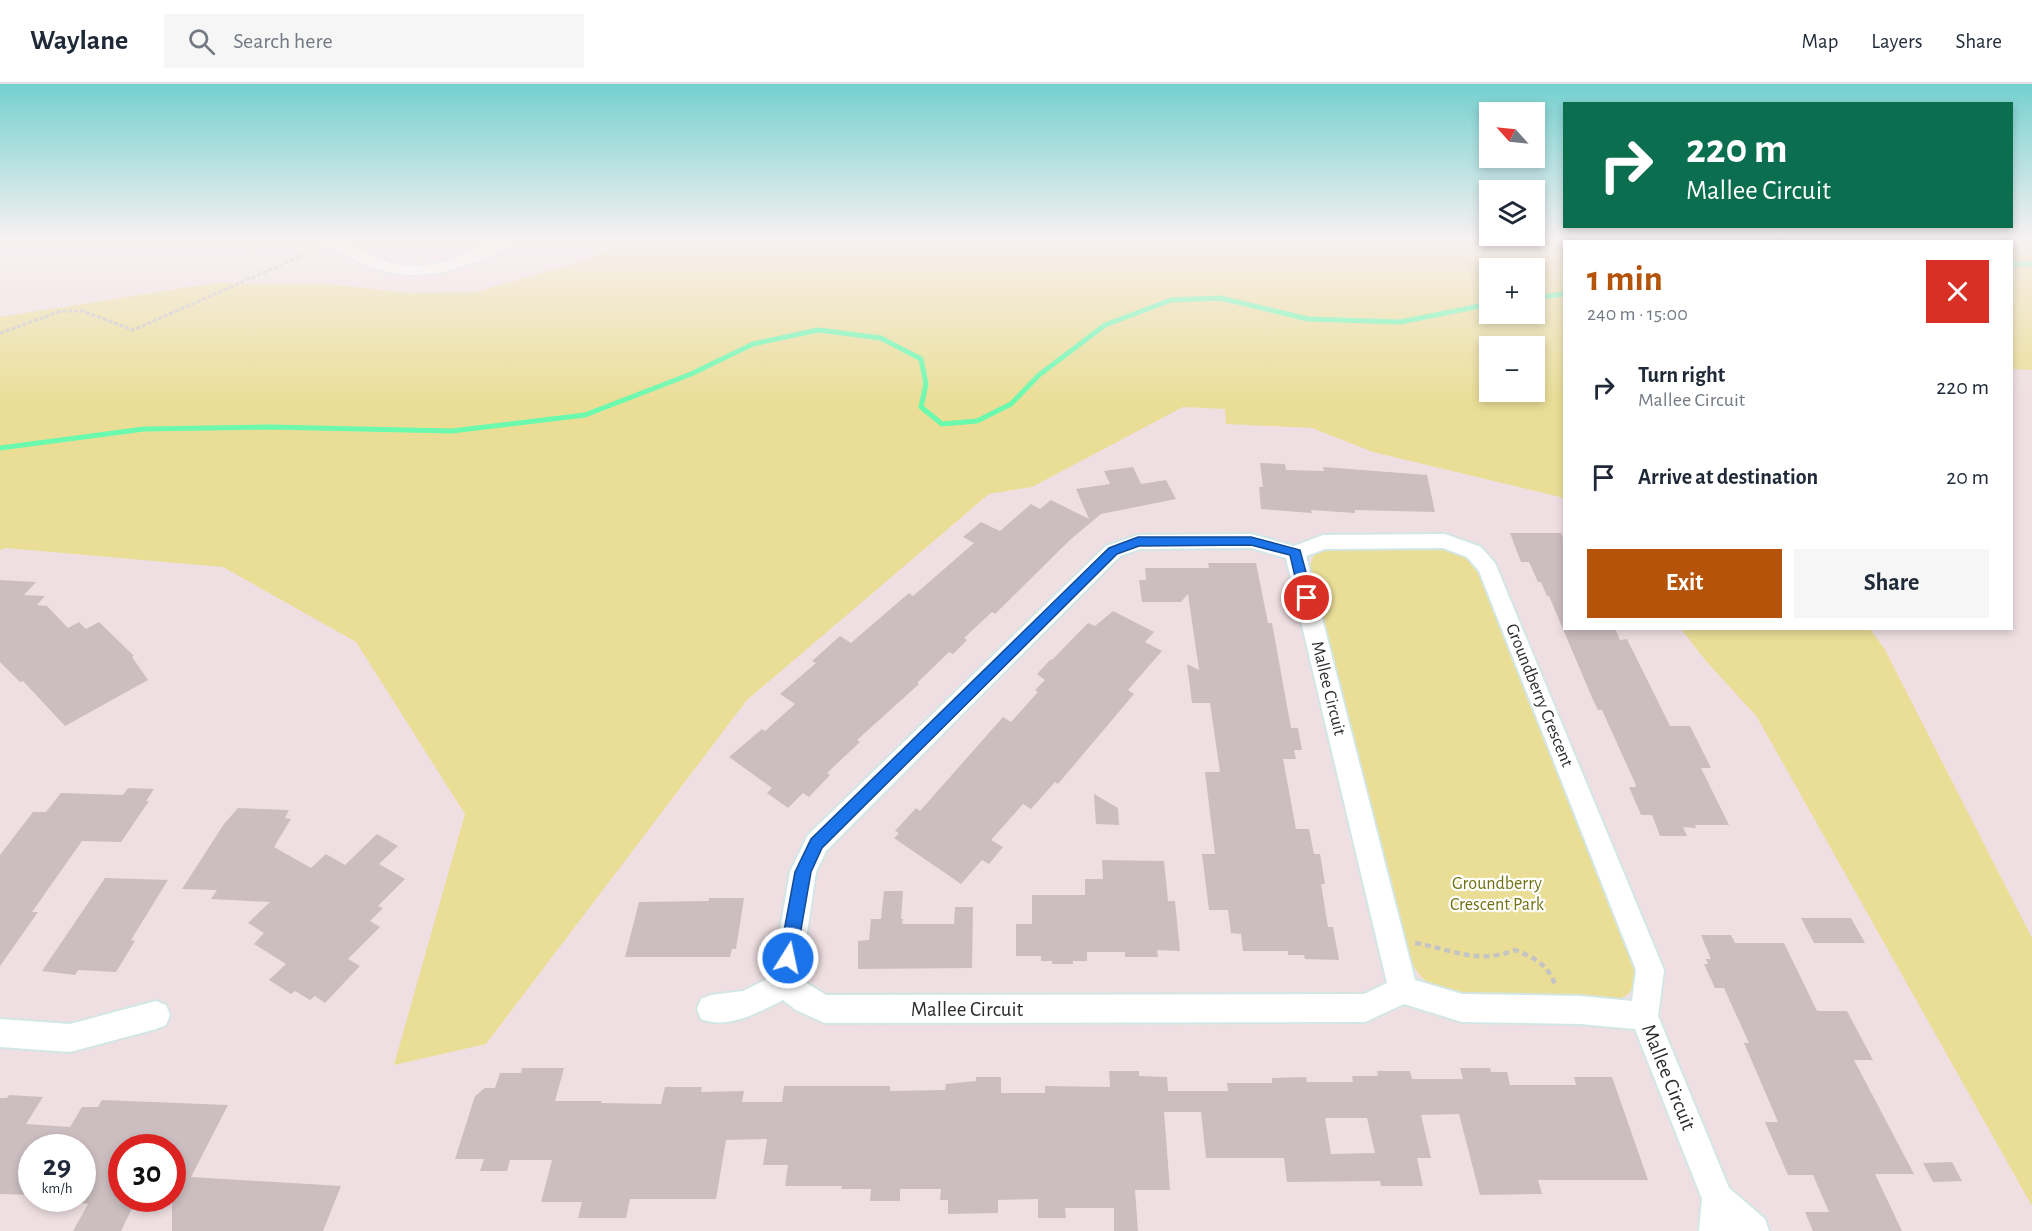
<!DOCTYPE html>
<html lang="en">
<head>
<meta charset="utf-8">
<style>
	body { margin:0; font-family:"Alegreya Sans",sans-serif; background:#f6f6f7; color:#1f2937; height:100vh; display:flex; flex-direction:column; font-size:22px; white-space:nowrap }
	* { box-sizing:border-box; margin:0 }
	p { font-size:20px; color:#747a83 }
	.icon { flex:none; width:33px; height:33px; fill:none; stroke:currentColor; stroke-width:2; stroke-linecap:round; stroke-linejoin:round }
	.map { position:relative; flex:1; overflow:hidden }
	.side { position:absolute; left:1563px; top:156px; width:450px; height:390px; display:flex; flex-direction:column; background:#fff; border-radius:0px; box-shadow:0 3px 9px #0003 }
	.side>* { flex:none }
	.guide { position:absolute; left:1563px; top:18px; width:450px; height:126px; border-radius:0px; box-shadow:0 3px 9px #0003; background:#0b6e4f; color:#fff; overflow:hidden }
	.needle { width:39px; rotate:297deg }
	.controls { position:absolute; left:1479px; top:18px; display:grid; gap:12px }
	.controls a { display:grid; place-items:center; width:66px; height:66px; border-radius:0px; background:#fff; box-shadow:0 3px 9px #0003; font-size:30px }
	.speed { position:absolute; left:18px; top:1050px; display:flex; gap:12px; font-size:30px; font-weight:700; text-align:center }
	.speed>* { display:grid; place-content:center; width:78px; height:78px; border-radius:50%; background:#fff; box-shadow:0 3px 9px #0003; line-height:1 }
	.speed small { font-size:15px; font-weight:400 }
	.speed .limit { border:9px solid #d22; background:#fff; color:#111 }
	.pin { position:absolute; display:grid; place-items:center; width:51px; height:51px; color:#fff; margin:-26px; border:3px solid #fff; border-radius:50%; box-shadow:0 2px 6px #0007 }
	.me { position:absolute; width:66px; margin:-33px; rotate:10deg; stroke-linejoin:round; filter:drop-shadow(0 0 4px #0008) }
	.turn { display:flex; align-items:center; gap:21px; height:126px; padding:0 24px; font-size:27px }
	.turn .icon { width:78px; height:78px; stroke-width:2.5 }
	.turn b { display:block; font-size:42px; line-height:51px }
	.round { display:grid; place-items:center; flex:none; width:63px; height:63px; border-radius:0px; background:#f6f6f7 }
	.head { display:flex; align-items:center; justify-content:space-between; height:102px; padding:0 24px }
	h1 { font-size:36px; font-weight:600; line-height:45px; color:#b45309 }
	.button { display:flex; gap:12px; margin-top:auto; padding:12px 24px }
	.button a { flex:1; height:69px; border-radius:0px; background:#b45309; color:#fff; font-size:24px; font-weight:600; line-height:69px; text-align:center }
	.button a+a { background:#f6f6f7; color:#1f2937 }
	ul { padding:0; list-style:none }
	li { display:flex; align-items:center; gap:18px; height:90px; padding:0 24px }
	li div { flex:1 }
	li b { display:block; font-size:22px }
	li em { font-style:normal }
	header { display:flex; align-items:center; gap:36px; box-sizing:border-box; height:84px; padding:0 30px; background:#fff; border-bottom:2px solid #e0e1e3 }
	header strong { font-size:28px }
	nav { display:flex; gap:33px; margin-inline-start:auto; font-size:21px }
	.search { width:420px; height:54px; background:#f6f6f7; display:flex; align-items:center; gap:15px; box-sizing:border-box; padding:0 21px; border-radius:0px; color:#747a83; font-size:22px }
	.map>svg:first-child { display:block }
	.green { fill:#eade97; fill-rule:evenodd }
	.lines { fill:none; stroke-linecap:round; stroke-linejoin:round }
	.stream { stroke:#6af9ad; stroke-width:5 }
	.building { fill:#cbbdc0; fill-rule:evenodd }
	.street-casing { stroke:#d3e6e6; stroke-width:4 }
	.path-far1 { stroke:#c4c4c4; stroke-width:3; stroke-dasharray:4 2; stroke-linecap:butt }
	.path { stroke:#c4c4c4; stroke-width:4.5; stroke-dasharray:6 4; stroke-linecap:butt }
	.street { fill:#fff; fill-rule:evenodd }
	.route { fill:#1a73e8; stroke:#114b97; stroke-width:1.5 }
	.labels { text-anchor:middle; stroke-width:4.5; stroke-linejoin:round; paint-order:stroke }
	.street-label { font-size:18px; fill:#2d2d2d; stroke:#fff }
	.park-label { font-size:18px; fill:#727215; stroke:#fff }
	.near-street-label { font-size:21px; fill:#2d2d2d; stroke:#fff }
</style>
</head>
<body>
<header>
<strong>Waylane</strong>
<div class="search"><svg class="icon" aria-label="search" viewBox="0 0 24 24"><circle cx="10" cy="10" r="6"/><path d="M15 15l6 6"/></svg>Search here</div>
<nav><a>Map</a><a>Layers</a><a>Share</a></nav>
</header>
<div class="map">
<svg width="2032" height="1147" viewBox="0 0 2032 1147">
	<rect width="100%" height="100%" fill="#efdfe2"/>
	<path class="green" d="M627,156h1405v130l-20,-1v-127h-448v256l-191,-46 -61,-24 -86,-4 -1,-15 -42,-2 -151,80 -43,7 -242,206 -261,344 -92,21 71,-251 -109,-172 -133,-75 -217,-19 -6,2v-233l214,-34 114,1 82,9 66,-1 110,-32zM1490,184h44v46h-44zM1490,262h44v46h-44z
		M1328,464h112l18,5 21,15 158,399c-1,19 -5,31 -26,33 -45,0 -141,7 -178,-14 -17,-10 -24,-27 -30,-45l-94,-373 5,-14z
		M1681,545h189l14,19 148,290v268l-275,-489 -51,-56z"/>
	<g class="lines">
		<path class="stream" d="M2012,180h20
			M1534,214l30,-4
			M0,364l144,-19 126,-2 182,4 133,-16 106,-41 62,-30 65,-14 63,8 40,21 5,25 -5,23 21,17 35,-3 34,-17 28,-29 66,-50 66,-25 49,-2 88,21 92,3 90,-18"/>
	</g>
	<path class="building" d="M1260,379l25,1 1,6 38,1 -1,-4 104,8 8,37 -80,-2v3l-44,-3 1,3 -51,-4 -2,-22h4z
		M1133,383l8,17 25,-4 10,19 -75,15 -30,25 -76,75 -3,-2 -28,26 3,2 -14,14 -4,-2 -32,31 2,1 -62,56 3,2 -33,31 3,2 -21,22 -6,-4 -15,15 -21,-15 5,-5 -43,-31 33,-28 3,2 30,-27 -15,-10 36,-31 -4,-2 28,-25 11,7 58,-50 4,3 61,-53 -11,-6 18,-15 19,9 31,-27 9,5 11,-9 38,19 -13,-30 34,-5 -6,-13z
		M1510,449h51l3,7v88h51l5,12 7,-1 43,87h20l21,42h-10l28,57h-34l1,3 -13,-1 4,9h-27l-8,-21h-11l-12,-28h7l-1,-4 -33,-73h-4l-5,-10 -44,-104h-2l-6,-14h-3l-9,-20h-8z
		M1208,479h48l12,60h4l19,105h7l4,22h-8l2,9h-13l13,70h13l5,25h6l5,30h-4l7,43h5l6,33 -34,-1 -1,-4h-16v-4h-45l-2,-17 -10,-1 -3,-23h-19l-7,-56h13l-10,-82h15l-10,-69h-18l-5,-39 12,6 -11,-76 -7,8h-39l-3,-22h7l-1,-12h64z
		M0,496l36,2 -12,13 21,1 -8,9 10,1 21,22 11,-6 7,7 13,-7 35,34 -2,1 16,23 -83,46 -42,-45 -3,1 -20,-20z
		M1113,527l41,21 -9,10 17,9 -34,39 6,4 -76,90 -3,-2 -24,27 -8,-5 -32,36 12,7 -14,17 -7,-4 -21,24 -67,-46 5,-5 -4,-2 21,-23 4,3 83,-94 8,5 27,-30 -3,-2 10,-10 -8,-6 14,-15 1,1 36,-37 7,3z
		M128,704l26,1 -8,12h3l-28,41 -39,-1 -50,71h6l-38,54v-111l33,-43h13l15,-19 62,2z
		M1094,710l24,14 1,17 -23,-1z
		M238,724l51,2 -4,8 6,1 -17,28 37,21 15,-14 19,11 32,-31 21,12 -19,18 26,15 -27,27 5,2 -13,13 10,6 -32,32 12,7 -35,37 -10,-7 -5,4 -15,-9 -4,3 -22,-14 17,-16 -32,-20 10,-11 -16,-10 22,-21 -59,-3 6,-9 -35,-1 42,-65z
		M1102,776l62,1 4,40h7l5,50 -23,-1 1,7h-33v-5h-38v9h-14v3h-21v-3h-11v-5h-25v-32h16v-29h53v-16h18z
		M105,794l63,2 -37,60 4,1 -19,31 -38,-2 -3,5 -33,-4z
		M884,807h19l-2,28h2l-1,5h52l1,-17h18l-1,61 -114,1v-28l11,-1 2,-21h10z
		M709,814h35l-8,51h-4l-2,8h-105l14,-55 70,-1z
		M1801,834h50l14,25h-51z
		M1701,851h30l4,8h49l33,68h30l26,49h-19l60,114h-39l27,57h-89l-8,-19h24l-16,-37h-25l-23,-53h13l-34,-79h5l-25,-55h-9l-11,-24h4l-2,-5h5z
		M522,984h42l-9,33h47l-1,2 60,1 4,-17h37l-1,5 43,-1 -2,11h40l2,-16h106v5l55,-1 1,-6 30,-3v-4h25v16h44v-7l65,1 -1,-16h30v5l28,1 1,14h60l-1,-8h45v-5l34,-1 1,5h46l-1,-6h26l-1,-5h33l2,8h51l-3,-11h30l1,4h16l3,13h66l-2,-8h38l36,103h-110l4,14 -62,1 -21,-81 -38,1 10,43h-14l6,28h-42l-1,-5 -93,1 -3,-24h-78l-5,-46h-37l6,78h-35l3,41h-24v-23h-49l1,10h-28v-19l-40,1v13l-50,1v-14h-8l1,-11h-41v12h-30l1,-12h-30l1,-3h-57l3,-21h-25l4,-26 -41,1 -10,59h-86l-4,19h-48l4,-16h-41l11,-42h-42l-3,11h-27l4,-12h-29l20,-63 10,-8h10l5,-15h21zM1325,1034h42l8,35 -44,1z
		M9,1011l34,2 -17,27 44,3 12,-20h16l4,-7 126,5 -37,72 150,9 -18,45h-151v-83h-50v50h15l-16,33h-48l15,-27 -6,-1v-55h-50v47l-32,-1v-96h7z
		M1952,1078l10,19 -29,1 -10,-19z"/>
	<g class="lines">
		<defs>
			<path id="street" d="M324,156h11l57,24 29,2 26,-5 53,-21h20l-3,3c-41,20 -87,41 -133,28 -21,-6 -40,-16 -60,-25l-3,-3z
				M1251,450l43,12 29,-11 122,-1 36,13 14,16 169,407 -6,46 71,172 36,31 4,12h-70l3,-32 -67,-170 -55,-5 -118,-2 -58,-18 -39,18 -540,1 -29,-13 -13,-10c-24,12 -55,30 -82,19l-4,-10 4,-10 10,-4 32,-4 29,-14 18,-105 18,-37 298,-289 32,-11zM1251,464l35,10 101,425 -23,11 -538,1 -26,-16 16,-107 10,-21 294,-295 20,-7zM1443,464l24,9 12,14 157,399 -4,31 -52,-5 -118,-2 -47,-14 -109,-424 19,-7z
				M156,917l10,4 4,10 -4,10 -10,4 -86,23 -70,-5v-28l70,5z"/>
		</defs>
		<use href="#street" class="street-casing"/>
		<path class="path-far1" d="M0,249l61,-22h22l50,19 182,-80"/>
		<path class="path" d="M1415,859c37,6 62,22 100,7 20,8 32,14 40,34"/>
		<use href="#street" class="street"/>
	</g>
	<linearGradient id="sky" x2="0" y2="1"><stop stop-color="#75d0d0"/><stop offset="0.49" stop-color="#f8f1f2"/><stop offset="1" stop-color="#f8f1f2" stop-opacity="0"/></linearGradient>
	<rect width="2032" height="317" fill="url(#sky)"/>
	<path class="route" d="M1138,453h113l49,13 13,48 -6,5 -7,-5 -10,-43 -39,-10 -112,1 -22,8 -295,294 -11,24 -15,86 -2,6 -6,2 -6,-2 -3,-6 16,-86 16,-33 298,-291z"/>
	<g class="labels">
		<g class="street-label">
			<text transform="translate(1329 604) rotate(76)" y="6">Mallee Circuit</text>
			<text transform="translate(1540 611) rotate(68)" y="6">Groundberry Crescent</text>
		</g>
		<g class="park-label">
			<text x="1497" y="805">Groundberry<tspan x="1497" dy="21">Crescent Park</tspan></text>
		</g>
		<g class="near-street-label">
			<text x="967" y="932">Mallee Circuit</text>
			<text transform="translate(1669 993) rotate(68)" y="7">Mallee Circuit</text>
		</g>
	</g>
</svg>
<div class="controls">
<a><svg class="needle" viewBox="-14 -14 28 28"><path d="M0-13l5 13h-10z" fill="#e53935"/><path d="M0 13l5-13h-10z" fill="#747a83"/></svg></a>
<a><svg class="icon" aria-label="layers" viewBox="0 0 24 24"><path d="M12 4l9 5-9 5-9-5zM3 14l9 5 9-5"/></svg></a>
<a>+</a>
<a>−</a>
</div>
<div class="speed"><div>29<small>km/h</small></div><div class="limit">30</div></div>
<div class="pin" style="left:1307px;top:514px;background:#d93025"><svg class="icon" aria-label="arrive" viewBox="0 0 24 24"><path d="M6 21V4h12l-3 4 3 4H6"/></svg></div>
<svg class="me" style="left:788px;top:874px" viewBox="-20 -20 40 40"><circle r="17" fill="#1a73e8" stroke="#fff" stroke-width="3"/><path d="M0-11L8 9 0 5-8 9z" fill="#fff"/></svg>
<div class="guide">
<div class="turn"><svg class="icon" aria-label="right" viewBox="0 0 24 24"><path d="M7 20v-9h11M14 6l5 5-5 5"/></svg><div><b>220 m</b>Mallee Circuit</div></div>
</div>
<section class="side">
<div class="head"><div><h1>1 min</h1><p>240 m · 15:00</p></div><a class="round" style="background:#d93025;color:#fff"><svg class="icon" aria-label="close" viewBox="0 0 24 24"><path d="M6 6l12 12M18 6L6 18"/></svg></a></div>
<ul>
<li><svg class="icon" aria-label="right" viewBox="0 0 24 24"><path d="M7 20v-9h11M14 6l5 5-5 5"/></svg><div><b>Turn right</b><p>Mallee Circuit</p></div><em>220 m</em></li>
<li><svg class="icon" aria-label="arrive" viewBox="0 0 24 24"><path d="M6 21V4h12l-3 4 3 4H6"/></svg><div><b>Arrive at destination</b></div><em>20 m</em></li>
</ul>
<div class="button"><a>Exit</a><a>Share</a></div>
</section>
</div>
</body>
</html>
